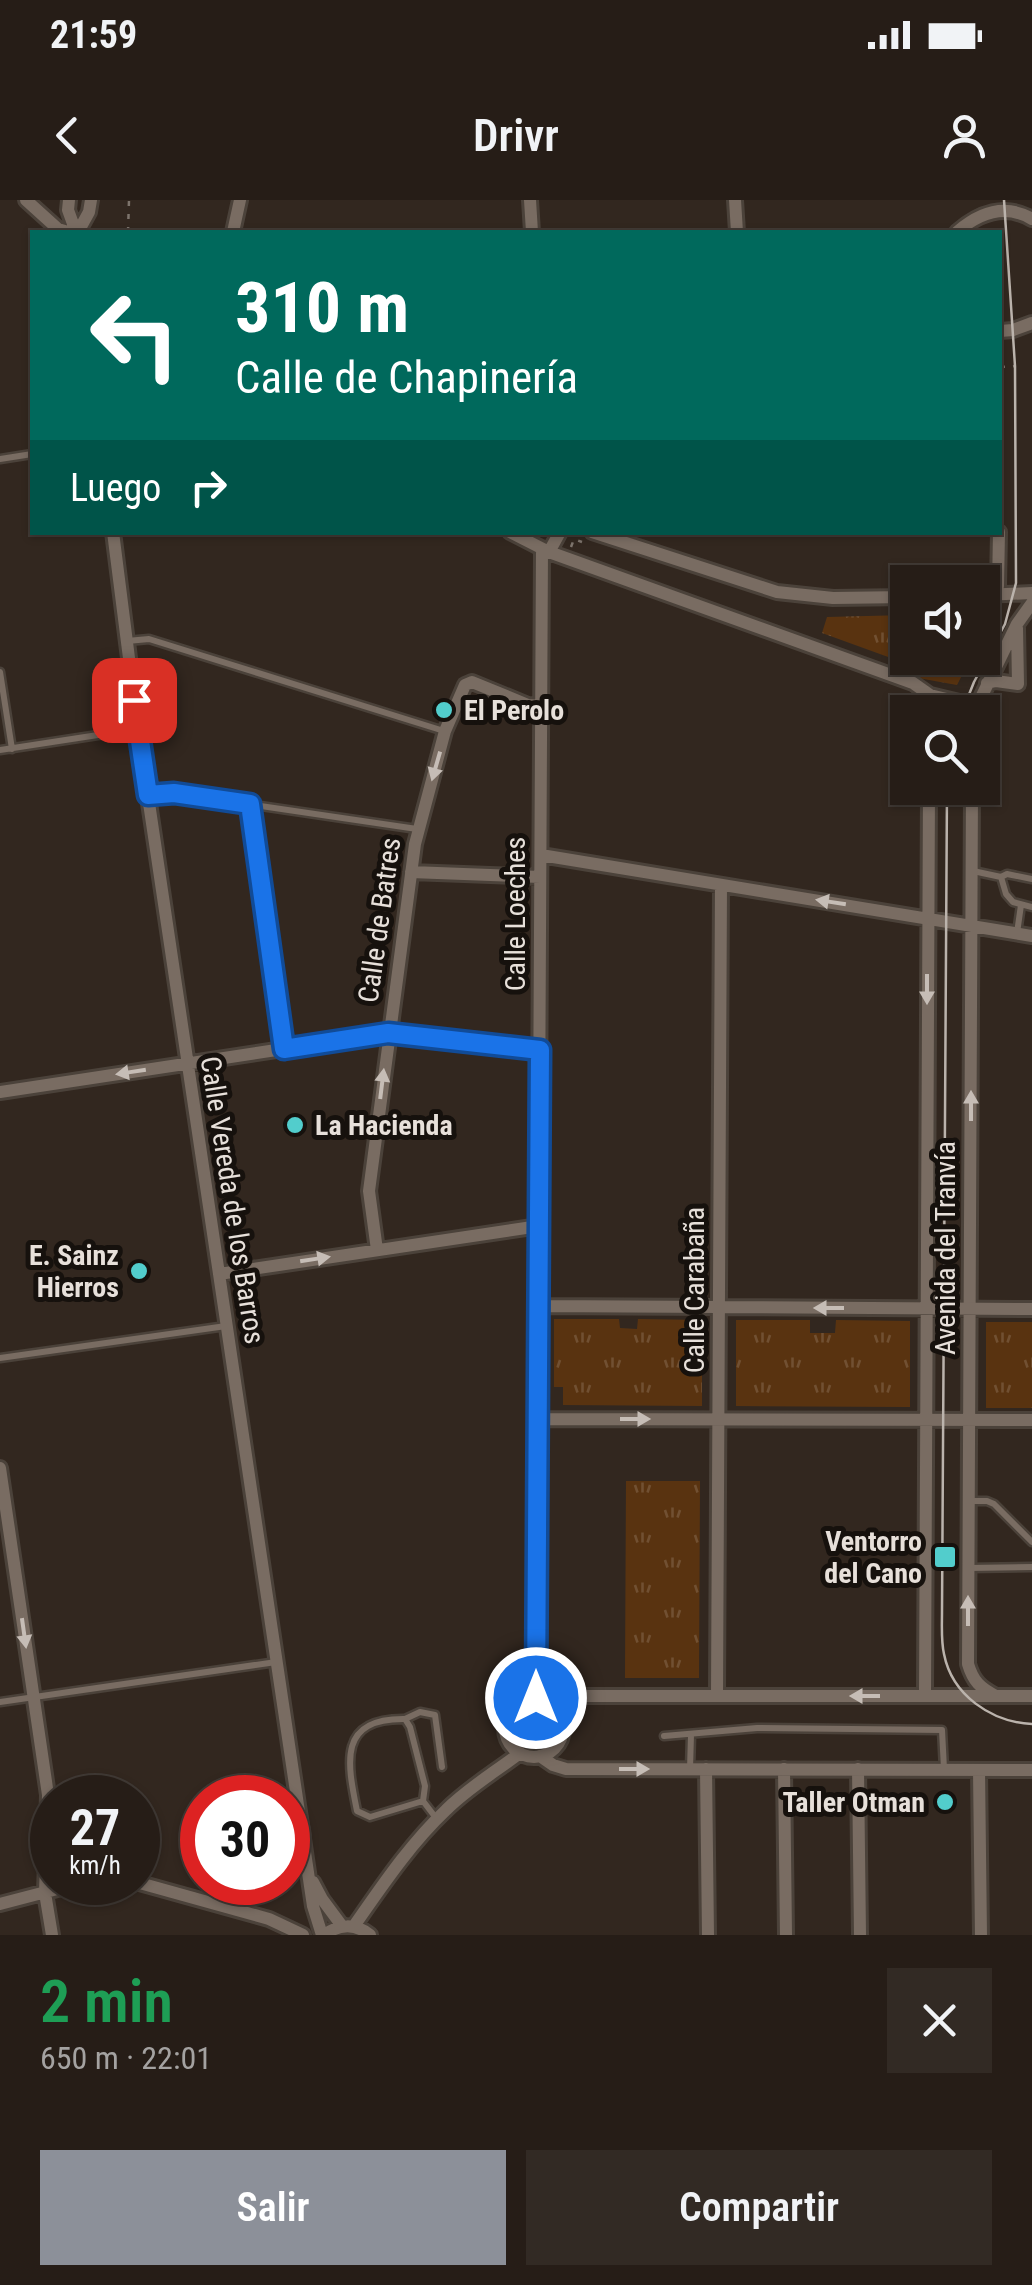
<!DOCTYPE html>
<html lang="es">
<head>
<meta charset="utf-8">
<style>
	body { margin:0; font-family:"Roboto Condensed",sans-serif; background:#322a24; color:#f1f3f6; height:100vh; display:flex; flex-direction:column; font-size:38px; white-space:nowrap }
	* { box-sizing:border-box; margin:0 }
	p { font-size:32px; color:#a4a2a1 }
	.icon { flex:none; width:55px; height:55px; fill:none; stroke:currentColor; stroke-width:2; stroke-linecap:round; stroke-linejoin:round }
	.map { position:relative; height:1735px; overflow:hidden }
	.details { display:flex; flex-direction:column; background:#261d17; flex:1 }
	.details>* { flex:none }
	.guide { position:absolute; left:30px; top:30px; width:972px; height:305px; border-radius:0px; box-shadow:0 2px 8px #0004,0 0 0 2px #423b36; background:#00695c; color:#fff; overflow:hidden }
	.fabs { position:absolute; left:890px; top:365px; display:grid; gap:20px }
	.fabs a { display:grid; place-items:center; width:110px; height:110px; border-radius:0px; background:#261d17; box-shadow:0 2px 8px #0004,0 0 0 2px #423b36; font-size:50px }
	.speed { position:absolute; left:30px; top:1575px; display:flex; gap:20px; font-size:50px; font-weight:700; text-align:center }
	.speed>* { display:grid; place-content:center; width:130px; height:130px; border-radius:50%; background:#261d17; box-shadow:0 2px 8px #0004,0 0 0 2px #423b36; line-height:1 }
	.speed small { font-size:25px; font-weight:400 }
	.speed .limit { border:15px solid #d22; background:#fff; color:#111 }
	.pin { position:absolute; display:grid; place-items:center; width:85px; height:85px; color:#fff; margin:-42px; border-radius:20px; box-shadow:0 5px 15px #0006 }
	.me { position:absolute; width:110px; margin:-55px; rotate:0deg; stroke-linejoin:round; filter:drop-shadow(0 0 8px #0008) }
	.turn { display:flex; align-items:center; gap:35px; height:210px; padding:0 40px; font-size:45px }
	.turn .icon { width:130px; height:130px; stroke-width:2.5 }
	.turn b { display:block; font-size:70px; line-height:85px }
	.then { display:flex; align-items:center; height:95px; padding:0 40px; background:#0003; gap:20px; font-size:38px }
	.round { display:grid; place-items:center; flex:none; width:105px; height:105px; border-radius:0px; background:#322a24 }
	.head { display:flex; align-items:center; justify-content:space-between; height:170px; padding:0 40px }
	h1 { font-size:60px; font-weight:600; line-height:75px; color:#1e9e55 }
	.primary-button { display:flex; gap:20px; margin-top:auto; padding:20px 40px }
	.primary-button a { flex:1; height:115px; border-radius:0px; background:#8c9099; color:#fff; font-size:40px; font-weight:600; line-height:115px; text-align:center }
	.primary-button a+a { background:#322a24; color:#f1f3f6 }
	.status { display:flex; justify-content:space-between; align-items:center; height:70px; padding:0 50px; background:#261d17; direction:ltr }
	.status svg { height:28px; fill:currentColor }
	header { display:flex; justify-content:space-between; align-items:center; height:130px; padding:0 40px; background:#261d17; font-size:45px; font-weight:600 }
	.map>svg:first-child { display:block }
	.grass { fill:url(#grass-tufts) }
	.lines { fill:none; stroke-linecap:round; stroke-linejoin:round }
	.lane-casing { stroke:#4b423a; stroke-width:11 }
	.street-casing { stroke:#4b423a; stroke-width:18 }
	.path { stroke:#7d746c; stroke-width:2.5; stroke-dasharray:5 8; stroke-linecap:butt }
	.lane { stroke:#796c62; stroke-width:6 }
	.street { stroke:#796c62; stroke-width:12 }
	.tram { stroke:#bbb3ac; stroke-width:2.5 }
	.oneway { fill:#c6bdb6 }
	.route-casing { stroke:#114b97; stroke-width:25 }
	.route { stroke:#1a73e8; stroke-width:18 }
	.poi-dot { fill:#52cdcc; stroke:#16110d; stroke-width:4 }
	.labels { text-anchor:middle; stroke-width:10; stroke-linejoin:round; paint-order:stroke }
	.poi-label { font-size:28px; font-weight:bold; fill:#e7e0da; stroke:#16110d; text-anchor:end }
	.street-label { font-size:28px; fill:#e7e0da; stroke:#16110d }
</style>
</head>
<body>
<div class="status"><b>21:59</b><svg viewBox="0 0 49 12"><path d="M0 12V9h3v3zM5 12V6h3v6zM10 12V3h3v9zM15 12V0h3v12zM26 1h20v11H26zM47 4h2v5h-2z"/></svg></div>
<header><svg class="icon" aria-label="back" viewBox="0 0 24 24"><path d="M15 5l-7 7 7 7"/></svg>Drivr<svg class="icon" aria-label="person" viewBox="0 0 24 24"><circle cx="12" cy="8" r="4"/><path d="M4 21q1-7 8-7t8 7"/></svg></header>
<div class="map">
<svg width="1032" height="1735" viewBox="0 0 1032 1735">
	<defs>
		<pattern id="grass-tufts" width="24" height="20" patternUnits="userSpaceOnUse" patternTransform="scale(2.5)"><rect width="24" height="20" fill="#593310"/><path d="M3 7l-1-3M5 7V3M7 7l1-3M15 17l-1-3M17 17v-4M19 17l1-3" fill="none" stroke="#715032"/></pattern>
	</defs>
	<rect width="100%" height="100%" fill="#32271f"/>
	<path class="grass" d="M907,415l1,43h63l-14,27 -39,-7 -5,-12 -91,-33 5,-16z
		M554,1119h65l1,9 17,1 1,-10 64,1v86l-139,-1v-18h-9z
		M736,1120h74v13h25l1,-13 74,1v86l-174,-1z
		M986,1122h46v86h-46z
		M626,1281h74l-1,197h-74z"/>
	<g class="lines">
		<defs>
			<path id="lane" d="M0,259l32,-5
				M127,441l22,-2 295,92
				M0,472l12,77
				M0,550l137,-21
				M147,595l26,-2 244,36
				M250,603l34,245
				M973,671l28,6 5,17 7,8 19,5
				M1001,677l6,-3 25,5
				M1017,733l4,-28
				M0,1158l226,-32
				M970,1301h17l7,3 38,38
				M969,1368l63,-1
				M0,1502l276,-40
				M405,1519l15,-7 15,3 7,52
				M664,1536l93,-8 185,2 2,39
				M690,1569l1,-34
				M423,1601l-53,16 -13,-6c-10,-49 -19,-93 48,-92l5,8 15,59 -2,15 13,17"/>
			<path id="street" d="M26,0l32,29 10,3
				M69,0l-1,10 8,22
				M530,0l2,32
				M735,0l2,32
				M78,32l11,-20 2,-12
				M233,32l7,-32
				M957,32c22,-19 48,-29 75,-13
				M1000,131l13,-1 19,-7
				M113,332l25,197 175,1177 9,29
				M510,332l39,20 364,131 17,12 46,11
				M592,332l185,60 56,6 75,-1
				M549,352l11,-20
				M982,395l50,-2
				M995,395l3,-9 1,-54
				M987,483l9,-2 22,3 -1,-56
				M975,510l42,-86 15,-21
				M930,512v-17
				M972,588l-4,876c5,17 12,24 28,32
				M541,655l491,81
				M411,672l129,5
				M0,892l388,-59 152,17
				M377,1050l-8,-59 46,-347 30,-113 20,-46 7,-3 56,23 13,1
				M219,1074l320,-48
				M538,1106l494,3
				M538,1219l494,1
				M0,1268l48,327 -3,98 7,42
				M717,1496l4,-811
				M925,1496l4,-908
				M536,1498l6,-1149
				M505 1528a29 29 0 1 1 58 0a29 29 0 1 1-58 0Z
				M549,1502l14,-6h469
				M540,1556l13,9 13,4 466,1
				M706,1569l2,166
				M784,1569l2,166
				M858,1569l2,166
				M979,1570l2,165
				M136,1682l133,37 34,16
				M313,1682l9,17 20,27
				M0,1704l84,-22
				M354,1726c28,-40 56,-82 92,-116 22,-22 49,-38 74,-57
				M324,1735c15,-11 31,-12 46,0"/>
		</defs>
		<use href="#lane" class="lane-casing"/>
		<use href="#street" class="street-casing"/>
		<path class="path" d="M128,32l1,-32
			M1000,167l15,-1
			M571,347l3,-8 8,3"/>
		<use href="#lane" class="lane"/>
		<use href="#street" class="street"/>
		<path class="tram" d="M962,512l12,-30 31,-58 11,-41 -1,-217 -11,-166
			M947,588l-5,825c0,13 -1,28 2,41 8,41 47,68 88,70"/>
	</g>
	<defs><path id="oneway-solid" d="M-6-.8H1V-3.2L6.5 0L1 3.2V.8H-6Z" transform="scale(2.5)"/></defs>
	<g class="oneway">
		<use href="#oneway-solid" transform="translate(436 566) rotate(106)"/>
		<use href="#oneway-solid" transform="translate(831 702) rotate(-171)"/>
		<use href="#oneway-solid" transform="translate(927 789) rotate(90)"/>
		<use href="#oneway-solid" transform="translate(131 872) rotate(171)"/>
		<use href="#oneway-solid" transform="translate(382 884) rotate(-83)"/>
		<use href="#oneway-solid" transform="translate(971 906) rotate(-90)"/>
		<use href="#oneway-solid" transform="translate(315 1059) rotate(-9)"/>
		<use href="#oneway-solid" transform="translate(829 1108) rotate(-180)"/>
		<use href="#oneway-solid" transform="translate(635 1219)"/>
		<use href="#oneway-solid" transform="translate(968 1411) rotate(-90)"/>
		<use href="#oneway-solid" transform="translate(24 1433) rotate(82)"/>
		<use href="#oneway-solid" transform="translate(865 1496) rotate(-180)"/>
		<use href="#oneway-solid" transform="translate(634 1569)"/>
	</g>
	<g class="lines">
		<defs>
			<path id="route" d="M134,500l14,95 26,-2 76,11 34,245 104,-16 152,17 -4,648"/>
		</defs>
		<use href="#route" class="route-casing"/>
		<use href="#route" class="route"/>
	</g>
	<g class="poi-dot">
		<circle cx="444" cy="510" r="10"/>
		<circle cx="295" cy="925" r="10"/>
		<circle cx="139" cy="1071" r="10"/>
		<rect x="933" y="1345" width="24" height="24" rx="5"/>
		<circle cx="945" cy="1602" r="10"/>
	</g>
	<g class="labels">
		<g class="poi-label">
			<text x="464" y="520" text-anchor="start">El Perolo</text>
			<text x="315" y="935" text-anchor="start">La Hacienda</text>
			<text x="119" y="1065">E. Sainz<tspan x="119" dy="32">Hierros</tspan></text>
			<text x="922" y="1351">Ventorro<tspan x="922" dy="32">del Cano</tspan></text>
			<text x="925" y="1612">Taller Otman</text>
		</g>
		<g class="street-label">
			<text transform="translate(515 714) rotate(-90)" y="10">Calle Loeches</text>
			<text transform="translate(379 720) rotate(-82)" y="10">Calle de Batres</text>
			<text transform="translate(233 1000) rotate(81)" y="10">Calle Vereda de los Barros</text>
			<text transform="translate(945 1048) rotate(-90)" y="10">Avenida del Tranvía</text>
			<text transform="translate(694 1090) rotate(-90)" y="10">Calle Carabaña</text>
		</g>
	</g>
</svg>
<div class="fabs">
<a><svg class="icon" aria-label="sound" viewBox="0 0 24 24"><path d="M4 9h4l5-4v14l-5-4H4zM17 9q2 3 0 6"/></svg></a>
<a><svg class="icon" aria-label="search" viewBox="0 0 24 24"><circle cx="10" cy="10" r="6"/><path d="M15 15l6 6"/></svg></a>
</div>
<div class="speed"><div>27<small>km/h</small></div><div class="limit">30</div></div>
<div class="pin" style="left:134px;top:500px;background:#d93025"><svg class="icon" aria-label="arrive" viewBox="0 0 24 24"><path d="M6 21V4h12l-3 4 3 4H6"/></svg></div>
<svg class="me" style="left:536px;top:1498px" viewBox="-20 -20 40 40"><circle r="17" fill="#1a73e8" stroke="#fff" stroke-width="3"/><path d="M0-11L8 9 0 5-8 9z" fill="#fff"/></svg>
<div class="guide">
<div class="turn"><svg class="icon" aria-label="left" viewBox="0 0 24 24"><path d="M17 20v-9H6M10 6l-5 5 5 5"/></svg><div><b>310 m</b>Calle de Chapinería</div></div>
<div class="then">Luego<svg class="icon" aria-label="right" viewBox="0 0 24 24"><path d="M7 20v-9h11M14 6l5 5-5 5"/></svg></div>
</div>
</div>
<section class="details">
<div class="head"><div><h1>2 min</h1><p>650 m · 22:01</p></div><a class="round"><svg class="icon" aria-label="close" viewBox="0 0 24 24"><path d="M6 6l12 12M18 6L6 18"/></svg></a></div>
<div class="primary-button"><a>Salir</a><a>Compartir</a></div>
</section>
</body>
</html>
